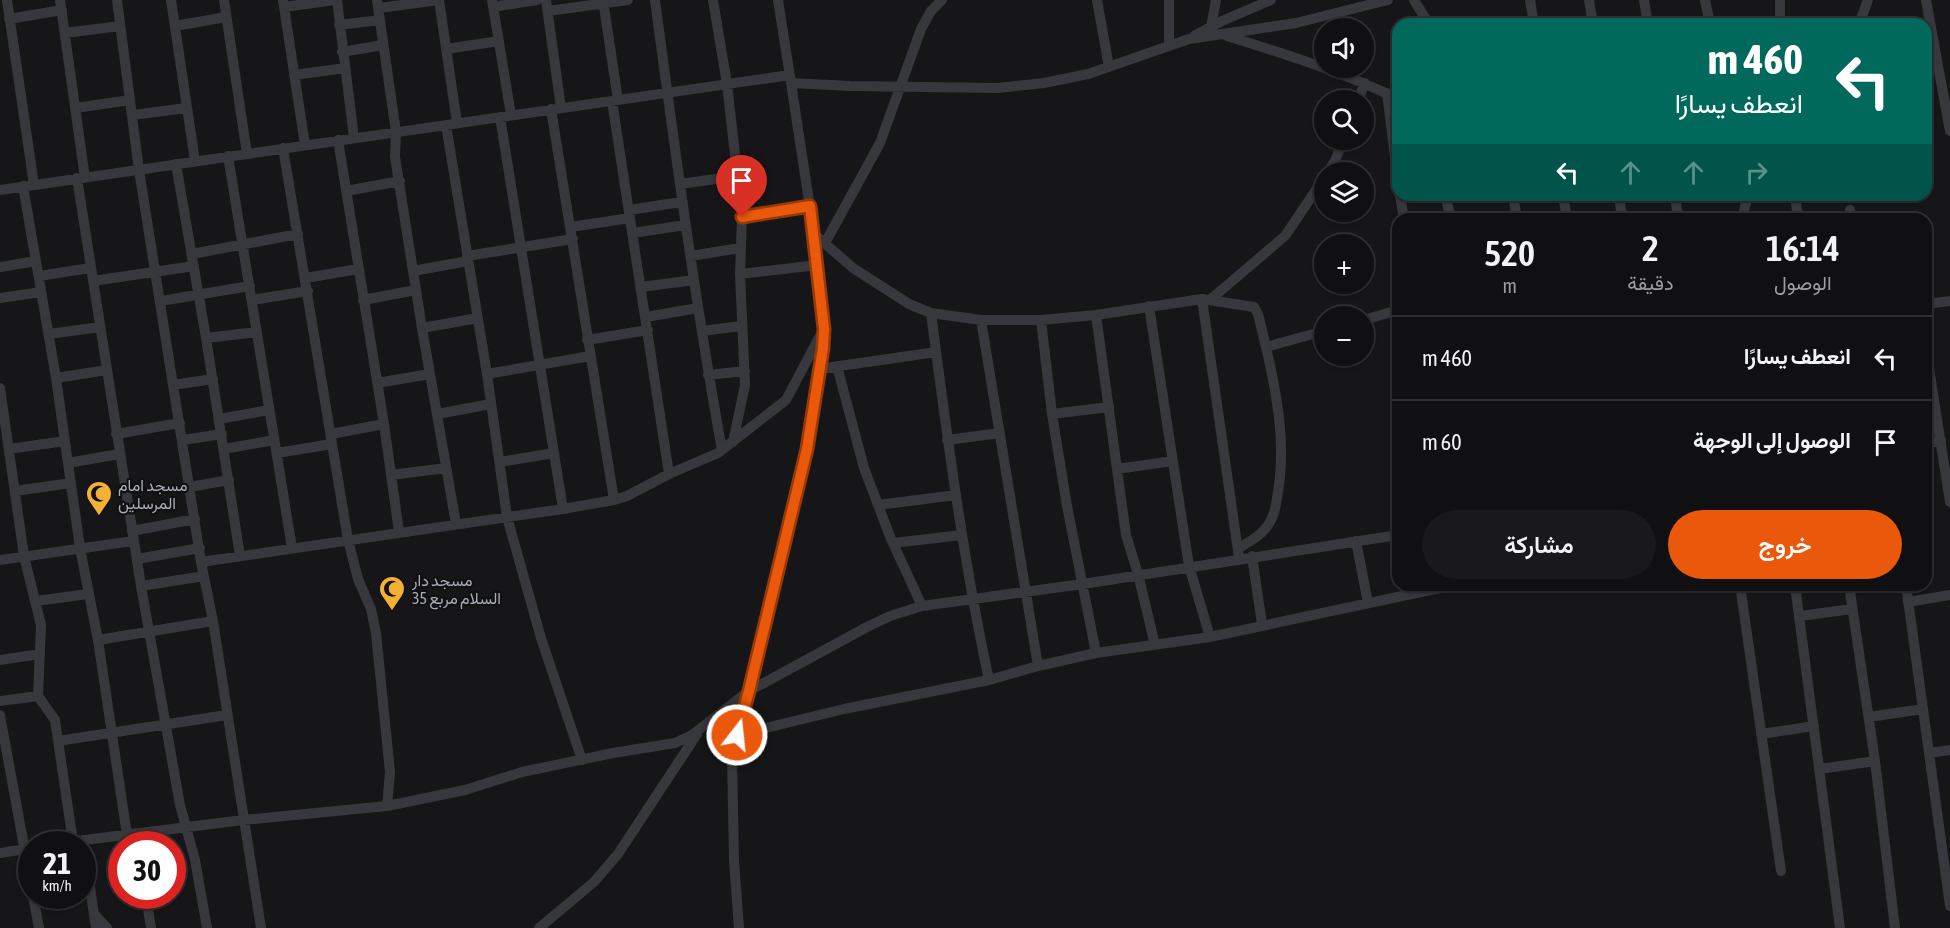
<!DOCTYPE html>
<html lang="ar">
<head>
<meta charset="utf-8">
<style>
	body { margin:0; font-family:"Asap Condensed",Vazirmatn,sans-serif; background:#19191b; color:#f1f3f6; direction:rtl; height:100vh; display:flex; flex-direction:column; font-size:22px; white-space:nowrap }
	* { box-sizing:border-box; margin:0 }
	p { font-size:20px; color:#9c9d9f }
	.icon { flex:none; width:33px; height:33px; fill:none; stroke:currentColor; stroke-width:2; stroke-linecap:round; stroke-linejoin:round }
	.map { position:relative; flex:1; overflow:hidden; direction:ltr }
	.sheet { position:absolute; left:1392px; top:213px; width:540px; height:378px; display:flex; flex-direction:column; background:#101012; border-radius:18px; box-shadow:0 2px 4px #0004,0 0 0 2px #303032; direction:rtl }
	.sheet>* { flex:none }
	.top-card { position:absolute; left:1392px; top:18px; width:540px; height:183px; border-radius:18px; box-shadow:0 2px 4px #0004,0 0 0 2px #303032; direction:rtl; background:#00695c; color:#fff; overflow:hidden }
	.buttons { position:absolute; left:1314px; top:18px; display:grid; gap:12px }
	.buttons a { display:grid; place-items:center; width:60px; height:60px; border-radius:50%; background:#101012; box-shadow:0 2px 4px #0004,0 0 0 2px #303032; font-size:30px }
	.speed { position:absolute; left:18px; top:831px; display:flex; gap:12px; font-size:30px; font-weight:700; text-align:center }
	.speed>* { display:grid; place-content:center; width:78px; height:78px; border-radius:50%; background:#101012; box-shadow:0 2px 4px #0004,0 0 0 2px #303032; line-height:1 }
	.speed small { font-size:15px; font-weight:400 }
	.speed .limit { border:9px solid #d22; background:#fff; color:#111 }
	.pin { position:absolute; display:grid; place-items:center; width:51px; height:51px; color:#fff; margin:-62px -26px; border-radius:50% 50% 50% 0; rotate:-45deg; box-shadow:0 0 6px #0007 }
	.pin .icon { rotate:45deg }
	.me { position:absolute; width:66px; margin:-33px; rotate:16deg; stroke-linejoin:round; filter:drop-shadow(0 0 4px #0008) }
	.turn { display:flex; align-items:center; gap:21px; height:126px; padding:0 30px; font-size:27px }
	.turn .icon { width:78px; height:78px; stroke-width:2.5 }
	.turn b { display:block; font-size:42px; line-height:51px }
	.lanes { display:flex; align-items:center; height:57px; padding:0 30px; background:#0003; justify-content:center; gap:30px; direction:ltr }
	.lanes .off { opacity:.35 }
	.eta { display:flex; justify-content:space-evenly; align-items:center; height:102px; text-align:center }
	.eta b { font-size:36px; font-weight:600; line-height:42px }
	.cta { display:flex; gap:12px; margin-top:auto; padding:12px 30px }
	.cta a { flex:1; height:69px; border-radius:36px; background:#ea580c; color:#fff; font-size:24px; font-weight:600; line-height:69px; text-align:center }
	.cta a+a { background:#19191b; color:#f1f3f6 }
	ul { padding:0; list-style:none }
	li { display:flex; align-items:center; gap:18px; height:84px; padding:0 30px; border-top:2px solid #303032 }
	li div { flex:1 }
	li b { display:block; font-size:22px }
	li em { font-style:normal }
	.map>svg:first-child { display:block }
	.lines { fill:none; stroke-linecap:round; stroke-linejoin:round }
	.minor { stroke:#37383d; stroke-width:10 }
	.route-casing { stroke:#983908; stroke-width:15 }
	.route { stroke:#ea580c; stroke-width:10 }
	.labels { text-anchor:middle; stroke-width:4.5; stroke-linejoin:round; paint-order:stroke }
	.poi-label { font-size:16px; fill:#a8adb8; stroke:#111113; text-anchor:start }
</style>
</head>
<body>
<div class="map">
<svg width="1950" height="928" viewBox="0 0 1950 928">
	<rect width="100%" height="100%" fill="#161618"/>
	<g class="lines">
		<path class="minor" d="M7,0l27,185
			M60,0l25,178
			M117,0l22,170 62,392 12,59 48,307
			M171,0l24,161
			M224,0l23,154
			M283,0l22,145
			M337,0l17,138
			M377,0l19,132 -1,25 27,171 34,196
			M439,0l18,123
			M492,0l19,115
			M546,0l15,108
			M603,0l15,100
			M655,0c20,150 40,301 67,450
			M713,0l14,84 15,133 -2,57 5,111 -12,57
			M778,0l13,83 59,3 148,2 46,-5 44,-9 101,-35 107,-16 92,-23
			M1097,0l12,67
			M1414,0l15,24
			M1530,0l4,24
			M1589,0l4,24
			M1644,0l4,24
			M1705,0l5,24
			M1926,0l24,131
			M284,7l51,-7
			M493,7l44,-7
			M379,8l60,-8
			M548,11l80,-11
			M9,19l53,-9
			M1780,24v-24
			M1859,24l9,-24
			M339,25l41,-5
			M175,26l51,-9
			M1211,27l5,-27
			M65,33l55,-7
			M1194,36l28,-15 49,-21
			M1227,36c58,18 116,36 171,63
			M1169,45v-45
			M446,49l53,-8
			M342,52l41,-7
			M294,75l51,-7
			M791,83l23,151 39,34 56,36 22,9 50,7h60l55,-5 106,-16 52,8 4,7 8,33 58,-16
			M1387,93l11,87
			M1358,100l7,-17
			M612,101l57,373
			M76,108l54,-8
			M551,109l63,391
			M133,115l53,-7
			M500,117l63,392
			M446,125l41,249 20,143 34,121 41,122
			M338,140l46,284 15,108
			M283,148l65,392 10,39 13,30 5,24 14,139 -3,34
			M228,156l64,392
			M176,164l30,174 34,218
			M1328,172l7,-11 8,-21
			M77,178l64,408 39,219 15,55 12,68
			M680,184l57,-8
			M23,186l33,192 24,170 18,92 29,195
			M0,190l790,-115
			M346,191l54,-10
			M1400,195l4,24
			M1445,195l6,24
			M1513,195l4,24
			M1563,195l4,24
			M1619,195l3,24
			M1675,195l3,24
			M1795,195l3,24
			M629,210l52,-8
			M1850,210l1,9
			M742,217l68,-11
			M1742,219l6,-24
			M571,227l59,-9
			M633,233l52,-8
			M825,243l55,-100 41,-114 10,-18 11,-11
			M192,254l106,-20
			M467,256l106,-17
			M691,256l49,-8
			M0,267l36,-6
			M413,271l55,-10
			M740,274l78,-9
			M39,276l51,-8
			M306,278l52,-9
			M93,281l101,-15
			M641,287l53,-7
			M0,298l41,-6
			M1202,299l37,259
			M1211,299l74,-63 39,-58
			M252,300l56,-9
			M363,300l53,-10
			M161,301l89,-15
			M1926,304l24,-3
			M1149,306l40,260 21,71
			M931,313c16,123 32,246 58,367
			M1096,315l30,220 12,39 17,71
			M646,317l52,-9
			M981,320l57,346
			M1041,320l11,94 15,92 29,147
			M1364,320l34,-10
			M422,328l56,-10
			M702,331l39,-5
			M49,334l51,-7
			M206,338l51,-6
			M587,340l61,-10
			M1926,349l24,153
			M837,366l27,102 27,71 31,67
			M819,369l117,-17
			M487,374l103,-18
			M708,375l37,-4
			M56,378l51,-8
			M377,383l53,-9
			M173,385l40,-6
			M0,388l24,168 17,69 -3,71 17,24 18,122
			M437,414l54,-10
			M1052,414l57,-7
			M219,419l50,-9
			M116,434l64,-11
			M331,434l53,-10
			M183,440l39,-6
			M947,440l53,-7
			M1926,443l15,-3
			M9,449l56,-8
			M224,449l50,-9
			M277,453l55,-9
			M500,462l54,-9
			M68,463l51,-9
			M1117,469l56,-8
			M391,475l55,-7
			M190,487l39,-7
			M15,491l56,-8
			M878,505l78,-10
			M132,531l63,-12
			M1356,541l12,62
			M893,543l69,-8
			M1238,549c8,-6 20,-11 26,-19 10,-10 12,-24 14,-38 8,-50 -1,-97 -12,-145
			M1252,556l10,68
			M137,559l63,-11
			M0,560l133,-19
			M201,562l362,-53 51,-9 13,-4 42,-22 49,-21 68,-53 36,-68
			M1740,585l41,286
			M1795,585l45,343
			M1849,585l26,176 20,167
			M1906,585l44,321
			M141,586l63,-10
			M36,601l52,-7
			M1908,602l42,-7
			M1800,616l52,-7
			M98,640l115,-19
			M0,660l40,-6
			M0,701l38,-5
			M0,715l32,175
			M1869,717l54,-8
			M1761,734l53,-8
			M737,735l107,-26 145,-29 49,-14 58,-13 114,-16 244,-52
			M58,741l169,-26
			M1929,753l21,-3
			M1820,769l55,-8
			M83,840l13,88
			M53,844l190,-24 144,-14 78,-16 57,-18 91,-19 62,-10 17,-8 57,-44 118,-64 23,-11 32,-10 161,-22 315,-49
			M0,853l32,-5
			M33,896l6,32
			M146,896l5,32
			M94,914l13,14
			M539,928l55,-46 24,-28 79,-120
			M739,928l-5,-67 -2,-105 75,-307 17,-120 -10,-95"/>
	</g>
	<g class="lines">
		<defs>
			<path id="route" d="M737,735l12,-44 58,-242 16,-101 1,-19 -14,-123 -68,11"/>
		</defs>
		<use href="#route" class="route-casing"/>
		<use href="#route" class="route"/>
	</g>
	<defs>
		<symbol id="mosque-pin" viewBox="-11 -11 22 30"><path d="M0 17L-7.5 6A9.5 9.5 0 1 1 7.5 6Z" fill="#f2b134" stroke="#111113"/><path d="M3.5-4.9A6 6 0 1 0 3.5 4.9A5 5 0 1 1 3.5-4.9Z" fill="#111"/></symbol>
	</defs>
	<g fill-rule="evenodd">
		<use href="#mosque-pin" x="84" y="479" width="30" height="40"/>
		<use href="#mosque-pin" x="377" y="574" width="30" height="40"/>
	</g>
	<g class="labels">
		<g class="poi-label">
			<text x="118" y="491">مسجد امام<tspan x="118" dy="18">المرسلين</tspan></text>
			<text x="412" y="586">مسجد دار<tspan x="412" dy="18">السلام مربع 35</tspan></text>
		</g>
	</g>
</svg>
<div class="buttons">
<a><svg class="icon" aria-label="sound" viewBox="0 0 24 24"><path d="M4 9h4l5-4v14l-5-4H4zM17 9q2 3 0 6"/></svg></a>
<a><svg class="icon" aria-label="search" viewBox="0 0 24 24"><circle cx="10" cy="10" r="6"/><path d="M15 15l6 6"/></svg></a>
<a><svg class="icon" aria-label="layers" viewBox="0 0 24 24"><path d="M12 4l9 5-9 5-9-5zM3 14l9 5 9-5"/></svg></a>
<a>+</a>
<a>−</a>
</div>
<div class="speed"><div>21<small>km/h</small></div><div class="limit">30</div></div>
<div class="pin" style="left:742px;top:217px;background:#d93025"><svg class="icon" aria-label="arrive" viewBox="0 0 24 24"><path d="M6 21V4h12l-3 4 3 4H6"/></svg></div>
<svg class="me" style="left:737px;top:735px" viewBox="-20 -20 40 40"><circle r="17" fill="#ea580c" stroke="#fff" stroke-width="3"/><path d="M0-11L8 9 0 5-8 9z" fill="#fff"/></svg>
<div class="top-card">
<div class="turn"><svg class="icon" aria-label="left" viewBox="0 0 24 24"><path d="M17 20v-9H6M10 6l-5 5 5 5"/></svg><div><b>460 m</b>انعطف يسارًا</div></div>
<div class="lanes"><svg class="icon" aria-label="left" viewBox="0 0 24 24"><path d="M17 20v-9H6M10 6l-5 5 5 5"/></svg><svg class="icon off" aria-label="ahead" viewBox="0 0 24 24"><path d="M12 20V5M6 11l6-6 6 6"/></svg><svg class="icon off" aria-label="ahead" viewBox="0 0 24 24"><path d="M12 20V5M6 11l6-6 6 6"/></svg><svg class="icon off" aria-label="right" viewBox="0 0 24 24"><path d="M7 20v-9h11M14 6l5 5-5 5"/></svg></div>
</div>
<section class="sheet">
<div class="eta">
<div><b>16:14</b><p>الوصول</p></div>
<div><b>2</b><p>دقيقة</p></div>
<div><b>520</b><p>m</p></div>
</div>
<ul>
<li><svg class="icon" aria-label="left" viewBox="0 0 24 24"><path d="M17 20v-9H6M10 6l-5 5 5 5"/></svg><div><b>انعطف يسارًا</b></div><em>460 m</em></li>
<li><svg class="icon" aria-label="arrive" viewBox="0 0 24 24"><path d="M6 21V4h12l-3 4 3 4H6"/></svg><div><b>الوصول إلى الوجهة</b></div><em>60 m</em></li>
</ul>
<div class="cta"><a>خروج</a><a>مشاركة</a></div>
</section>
</div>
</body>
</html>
